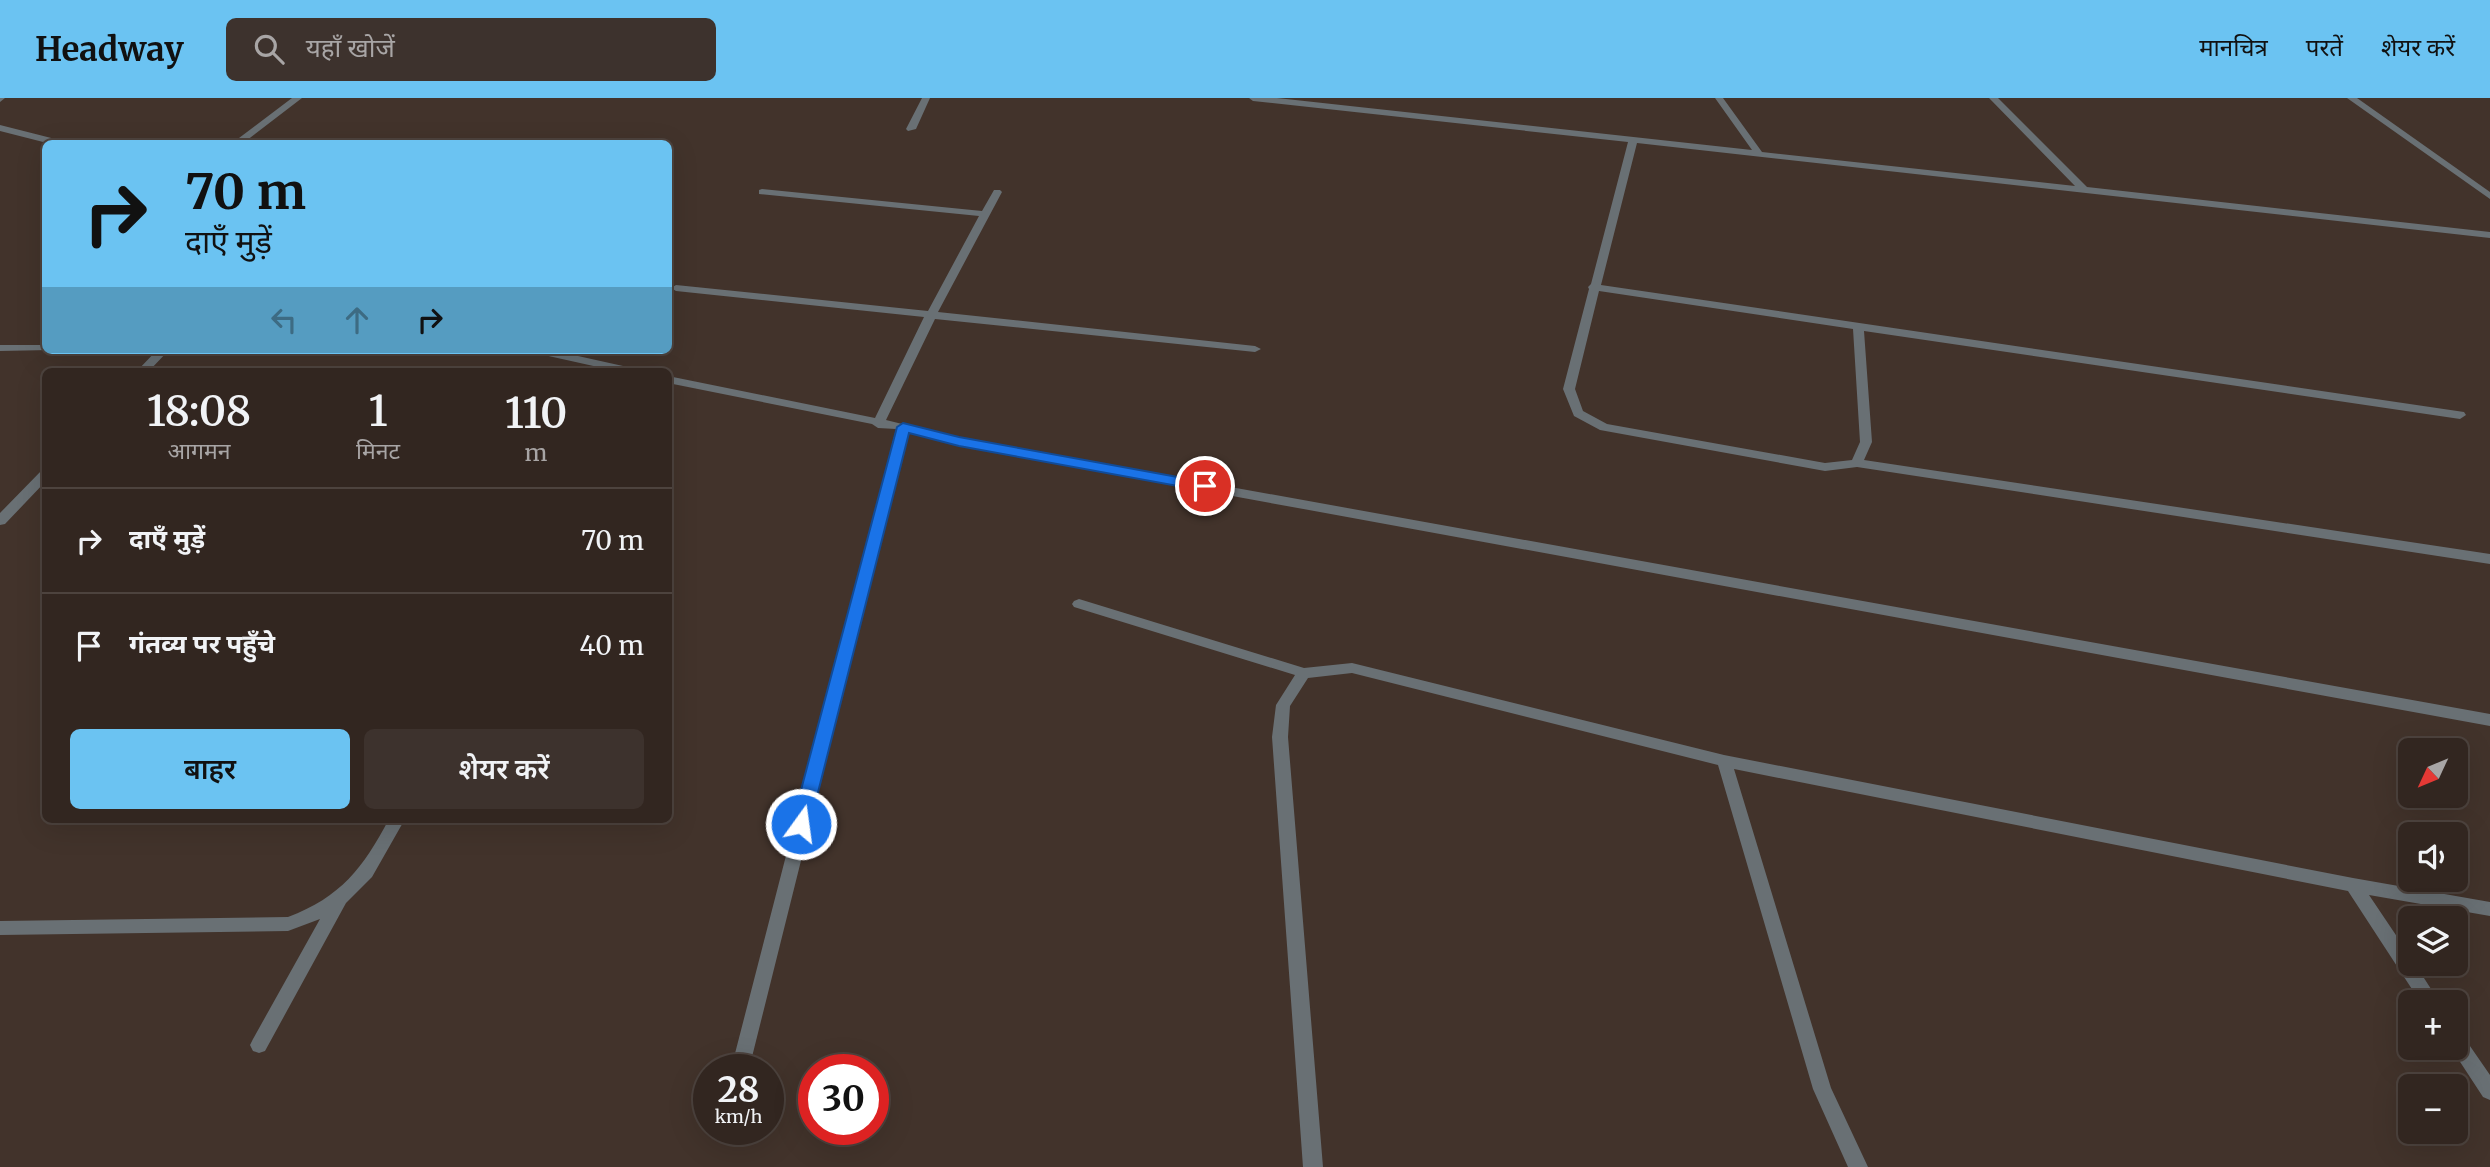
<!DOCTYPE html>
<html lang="hi">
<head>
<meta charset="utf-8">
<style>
	body { margin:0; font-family:Merriweather,"Noto Sans Devanagari",serif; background:#3d322d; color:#f1f3f6; height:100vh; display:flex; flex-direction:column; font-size:26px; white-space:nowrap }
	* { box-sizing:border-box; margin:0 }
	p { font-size:23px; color:#a8a5a5 }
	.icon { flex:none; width:38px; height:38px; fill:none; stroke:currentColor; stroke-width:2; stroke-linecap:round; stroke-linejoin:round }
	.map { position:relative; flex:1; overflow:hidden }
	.side { position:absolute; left:42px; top:270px; width:630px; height:455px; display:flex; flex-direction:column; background:#322620; border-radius:10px; box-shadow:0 7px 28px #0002,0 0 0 2px #4d433e }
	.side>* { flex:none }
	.banner { position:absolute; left:42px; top:42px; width:630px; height:214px; border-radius:10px; box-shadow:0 7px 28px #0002,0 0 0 2px #4d433e; background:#6bc3f2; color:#111; overflow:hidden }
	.needle { width:46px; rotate:226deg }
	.controls { position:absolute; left:2398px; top:640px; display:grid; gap:14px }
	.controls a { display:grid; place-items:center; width:70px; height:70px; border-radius:10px; background:#322620; box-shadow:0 7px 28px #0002,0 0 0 2px #4d433e; font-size:35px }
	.speed { position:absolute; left:693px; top:956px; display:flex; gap:14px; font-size:35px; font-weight:700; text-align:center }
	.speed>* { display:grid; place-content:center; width:91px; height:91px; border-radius:50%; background:#322620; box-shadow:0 7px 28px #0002,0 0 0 2px #4d433e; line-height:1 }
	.speed small { font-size:18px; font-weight:400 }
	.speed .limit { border:10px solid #d22; background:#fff; color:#111 }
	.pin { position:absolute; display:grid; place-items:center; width:60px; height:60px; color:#fff; margin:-30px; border:4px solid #fff; border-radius:50%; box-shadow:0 2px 7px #0007 }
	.me { position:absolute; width:77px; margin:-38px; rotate:14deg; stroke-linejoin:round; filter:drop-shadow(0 0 5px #0008) }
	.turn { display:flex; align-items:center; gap:24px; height:147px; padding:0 28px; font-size:32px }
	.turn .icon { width:91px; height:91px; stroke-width:2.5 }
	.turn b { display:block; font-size:49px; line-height:60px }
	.lanes { display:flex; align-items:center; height:66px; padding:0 28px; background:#0003; justify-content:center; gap:35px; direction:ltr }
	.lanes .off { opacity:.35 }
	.eta { display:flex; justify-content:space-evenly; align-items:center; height:119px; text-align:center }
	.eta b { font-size:42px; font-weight:600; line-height:49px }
	.button { display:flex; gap:14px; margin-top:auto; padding:14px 28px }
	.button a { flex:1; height:80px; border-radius:10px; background:#6bc3f2; color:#111; font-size:28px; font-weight:600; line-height:80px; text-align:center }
	.button a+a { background:#3d322d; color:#f1f3f6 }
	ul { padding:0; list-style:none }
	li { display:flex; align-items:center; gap:21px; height:105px; padding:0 28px; border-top:2px solid #4d433e }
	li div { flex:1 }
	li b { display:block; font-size:26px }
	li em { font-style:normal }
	header { display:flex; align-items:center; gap:42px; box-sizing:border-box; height:98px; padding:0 35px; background:#6bc3f2; color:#111 }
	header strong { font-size:33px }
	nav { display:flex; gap:38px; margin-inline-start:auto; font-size:24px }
	.search { width:490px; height:63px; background:#3d322d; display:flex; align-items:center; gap:18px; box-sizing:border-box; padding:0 24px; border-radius:10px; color:#a8a5a5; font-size:26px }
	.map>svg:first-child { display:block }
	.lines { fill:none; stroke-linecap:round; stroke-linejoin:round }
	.street { fill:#697074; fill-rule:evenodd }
	.route { fill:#1a73e8; stroke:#114b97; stroke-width:2 }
</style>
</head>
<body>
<header>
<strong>Headway</strong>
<div class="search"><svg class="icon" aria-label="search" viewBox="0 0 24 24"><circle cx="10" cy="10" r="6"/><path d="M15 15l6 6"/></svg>यहाँ खोजें</div>
<nav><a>मानचित्र</a><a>परतें</a><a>शेयर करें</a></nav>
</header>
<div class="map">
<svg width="2490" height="1069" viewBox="0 0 2490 1069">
	<rect width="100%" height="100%" fill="#42332b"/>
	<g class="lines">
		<path class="street" d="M0,0h5l-5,4z
			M292,0h10l-60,46h-11z
			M922,0h8l-14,31 -8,2 -2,-2z
			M1249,0h28l475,52 -37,-52h8l39,54 313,34 -86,-88h9l89,89 403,45v6l-853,-95 -36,142 863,127 2,3 -6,4 -596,-88 8,111 -8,18 626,94v10l-633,-97 -32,4 -225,-41 -26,-14 -11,-27 26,-100 -1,-2 3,-3 37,-142 -375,-41zM1599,193l254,38 7,113 -8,18 -27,3 -218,-39 -24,-13 -8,-22z
			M2347,0h10l133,94v7z
			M0,27l67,17 1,2h-17l-51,-13z
			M762,91l220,22 12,-21h6l2,2 -64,120 317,34 6,3 -6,3 -320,-33 -49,101 73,18 1531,276v12l-1531,-280 -51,-14 -159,637h-18l165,-640 -18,-1 -6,-4 -204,-41v-7l207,42 49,-101 -248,-26 -5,-3 5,-3 252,26 51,-95 -220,-22v-4z
			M0,247h46v5h4l-50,1z
			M157,252h12l-20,21h-12z
			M529,252h22l81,18 6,3h-22l-81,-18z
			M46,371v12l-41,43 -5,1v-12l42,-43z
			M1079,501l225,69 48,-5 372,92 629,123 137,24v14l-121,-21 41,61v8h5l25,39h-19l-73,-112 -614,-122 97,319 37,79h-20l-35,-78 -95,-324 -366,-92 -44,5 -18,28 -2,31 35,430h-20l-31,-430 4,-32 19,-30 -221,-68 -2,-3 2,-3z
			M389,721h16l-33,58 -26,26 -81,148 -6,2 -6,-2 -3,-6 3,-6 67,-120 -32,12 -288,4v-14l288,-4c53,-20 75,-49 101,-98z
			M2455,933l6,2 29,42v25l-7,-3 -32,-49h4z"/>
	</g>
	<path class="route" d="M903,325l56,14 246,45 7,4 -7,5 -246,-45 -50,-13 -99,391 -9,7 -9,-7 105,-397z"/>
</svg>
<div class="controls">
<a><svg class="needle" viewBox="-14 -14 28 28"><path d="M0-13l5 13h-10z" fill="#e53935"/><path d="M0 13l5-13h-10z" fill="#a8a5a5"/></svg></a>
<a><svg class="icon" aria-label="sound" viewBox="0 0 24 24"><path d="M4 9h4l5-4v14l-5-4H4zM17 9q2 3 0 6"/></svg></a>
<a><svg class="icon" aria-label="layers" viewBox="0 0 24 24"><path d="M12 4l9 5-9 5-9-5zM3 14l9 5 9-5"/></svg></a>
<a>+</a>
<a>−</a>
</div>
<div class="speed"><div>28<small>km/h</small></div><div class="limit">30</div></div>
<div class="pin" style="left:1205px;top:388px;background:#d93025"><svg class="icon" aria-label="arrive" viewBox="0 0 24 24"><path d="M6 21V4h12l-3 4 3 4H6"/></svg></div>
<svg class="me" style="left:801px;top:726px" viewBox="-20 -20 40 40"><circle r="17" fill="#1a73e8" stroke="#fff" stroke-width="3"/><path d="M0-11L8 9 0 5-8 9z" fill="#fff"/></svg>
<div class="banner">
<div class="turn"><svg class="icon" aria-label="right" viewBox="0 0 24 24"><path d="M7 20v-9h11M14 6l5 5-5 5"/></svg><div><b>70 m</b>दाएँ मुड़ें</div></div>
<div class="lanes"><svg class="icon off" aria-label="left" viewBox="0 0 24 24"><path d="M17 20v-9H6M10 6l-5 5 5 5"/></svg><svg class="icon off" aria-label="ahead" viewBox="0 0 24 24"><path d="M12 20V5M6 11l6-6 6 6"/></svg><svg class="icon" aria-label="right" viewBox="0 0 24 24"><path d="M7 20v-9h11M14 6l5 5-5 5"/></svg></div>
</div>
<section class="side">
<div class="eta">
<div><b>18:08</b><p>आगमन</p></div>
<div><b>1</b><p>मिनट</p></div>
<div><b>110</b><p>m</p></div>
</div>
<ul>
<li><svg class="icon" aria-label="right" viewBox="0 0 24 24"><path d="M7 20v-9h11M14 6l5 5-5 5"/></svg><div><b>दाएँ मुड़ें</b></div><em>70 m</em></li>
<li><svg class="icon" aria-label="arrive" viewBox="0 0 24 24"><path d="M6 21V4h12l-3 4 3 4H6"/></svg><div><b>गंतव्य पर पहुँचे</b></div><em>40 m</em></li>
</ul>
<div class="button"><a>बाहर</a><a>शेयर करें</a></div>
</section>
</div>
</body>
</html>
